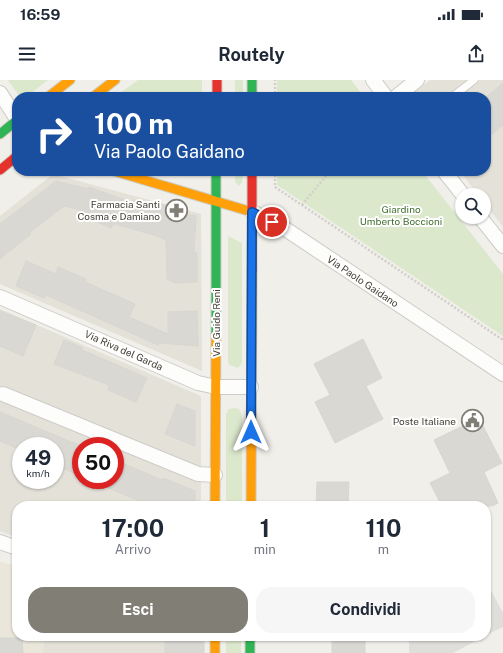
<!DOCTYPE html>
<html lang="it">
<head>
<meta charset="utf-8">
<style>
	body { margin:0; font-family:"Public Sans",sans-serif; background:#f6f6f7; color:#1f2937; height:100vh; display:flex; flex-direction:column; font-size:15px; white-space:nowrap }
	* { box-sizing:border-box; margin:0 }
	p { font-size:13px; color:#747a83 }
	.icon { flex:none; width:22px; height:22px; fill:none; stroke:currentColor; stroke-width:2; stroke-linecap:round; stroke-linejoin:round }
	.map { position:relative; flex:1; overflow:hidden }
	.panel { position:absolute; left:12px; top:421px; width:479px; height:140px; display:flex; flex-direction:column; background:#fff; border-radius:16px; box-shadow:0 1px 3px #0004 }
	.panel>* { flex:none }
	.banner { position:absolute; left:12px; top:12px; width:479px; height:84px; border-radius:16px; box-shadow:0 1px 3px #0004; background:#1a4fa0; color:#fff; overflow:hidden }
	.buttons { position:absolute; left:455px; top:108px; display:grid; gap:8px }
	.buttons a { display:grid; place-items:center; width:36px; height:36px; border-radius:50%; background:#fff; box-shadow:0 1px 3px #0004; font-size:20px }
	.speed { position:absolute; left:12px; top:357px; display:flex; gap:8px; font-size:20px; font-weight:700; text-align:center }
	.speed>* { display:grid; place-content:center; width:52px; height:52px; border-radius:50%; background:#fff; box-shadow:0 1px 3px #0004; line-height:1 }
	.speed small { font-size:10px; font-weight:400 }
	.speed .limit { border:6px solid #d22; background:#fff; color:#111 }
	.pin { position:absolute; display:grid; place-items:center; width:34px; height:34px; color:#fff; margin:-17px; border:2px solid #fff; border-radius:50%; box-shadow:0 1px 4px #0007 }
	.me { position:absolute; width:44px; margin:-22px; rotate:0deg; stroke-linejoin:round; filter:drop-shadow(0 0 3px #0008) }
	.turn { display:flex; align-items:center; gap:14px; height:84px; padding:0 16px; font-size:18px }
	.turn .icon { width:52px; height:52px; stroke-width:2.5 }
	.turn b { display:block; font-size:28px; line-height:34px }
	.eta { display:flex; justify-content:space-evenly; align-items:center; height:68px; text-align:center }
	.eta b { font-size:24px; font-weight:700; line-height:28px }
	.primary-button { display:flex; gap:8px; margin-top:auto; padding:8px 16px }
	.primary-button a { flex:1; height:46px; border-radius:16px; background:#817e76; color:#fff; font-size:16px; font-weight:700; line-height:46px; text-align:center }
	.primary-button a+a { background:#f6f6f7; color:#1f2937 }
	.status { display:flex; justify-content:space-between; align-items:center; height:28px; padding:0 20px; background:#fff; direction:ltr }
	.status svg { height:11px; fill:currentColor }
	header { display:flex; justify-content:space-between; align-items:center; height:52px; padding:0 16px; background:#fff; font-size:18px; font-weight:700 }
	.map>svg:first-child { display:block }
	.residential { fill:#e3e1d8; fill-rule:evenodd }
	.education { fill:#eae7da }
	.green { fill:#dbe8cc }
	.parking { fill:#dfdeda }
	.building { fill:#d9d8d3; stroke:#d8d6d0 }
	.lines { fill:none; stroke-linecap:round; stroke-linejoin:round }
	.lane-casing { stroke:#ceccc8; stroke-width:9 }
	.street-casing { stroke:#ceccc8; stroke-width:16 }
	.fast-casing { stroke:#ceccc2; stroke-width:11 }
	.slow-casing { stroke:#ceccc2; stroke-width:11 }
	.jam-casing { stroke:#ceccc2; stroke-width:11 }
	.path { stroke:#d1cecb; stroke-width:2.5; stroke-dasharray:2 2; stroke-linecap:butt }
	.lane { stroke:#fdfdfc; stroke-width:7 }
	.street { stroke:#fdfdfc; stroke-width:14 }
	.fast { stroke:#30b455; stroke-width:9 }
	.slow { stroke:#ff9f0a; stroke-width:9 }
	.jam { stroke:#e5322d; stroke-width:9 }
	.route-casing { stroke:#114b97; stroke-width:10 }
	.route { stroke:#1a73e8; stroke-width:7 }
	.labels { text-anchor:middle; stroke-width:4; stroke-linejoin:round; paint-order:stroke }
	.poi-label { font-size:10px; fill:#454137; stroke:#fff; text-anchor:end }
	.park-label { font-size:10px; fill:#437130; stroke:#fff }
	.street-label { font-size:10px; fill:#454137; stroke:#fff }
</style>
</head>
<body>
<div class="status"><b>16:59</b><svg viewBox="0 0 49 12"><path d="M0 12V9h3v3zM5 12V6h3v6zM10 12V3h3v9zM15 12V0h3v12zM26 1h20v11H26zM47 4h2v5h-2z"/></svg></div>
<header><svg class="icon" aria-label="menu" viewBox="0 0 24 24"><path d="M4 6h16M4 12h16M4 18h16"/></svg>Routely<svg class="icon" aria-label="share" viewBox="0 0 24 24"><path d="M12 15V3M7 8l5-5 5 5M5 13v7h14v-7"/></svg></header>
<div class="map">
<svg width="503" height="573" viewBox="0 0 503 573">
	<rect width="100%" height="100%" fill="#f0efea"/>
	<path class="residential" d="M430,0h73v147l-19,-25v-7h-6l-18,-24h26v-74h-78z
		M53,94l148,40 1,157 -202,-87v-68z
		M0,229l201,87v110h-184v32l-17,-7zM21,366h34v34h-34zM81,366h34v34h-34z
		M44,556h156v17h-157z"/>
	<path class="education" d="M0,481l17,6v69h27l-1,17h-43z"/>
	<path class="green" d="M8,0h40l-22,17h-6z
		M138,0h64v17h-87z
		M235,0h8v17h-8z
		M277,0h74l13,17h-87z
		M235,91h8l-1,11 -3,4 -4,-4z
		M277,91h145l81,103v62l-226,-151z
		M228,156l14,7v120l-4,5 -9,-3 -1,-2z
		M234,328l5,1 3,6v88h-16v-89l3,-5z
		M226,556h15v17h-15z"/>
	<path class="parking" d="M486,501l17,32v14l-17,8z
		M409,556h76l-32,17h-44z"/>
	<path class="building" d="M503,3v42l-17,14v-42z
		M56,101l32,8 1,-2 44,16 1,-3 23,7 1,-4 19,5 2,5 17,3 -2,37h3v29l-22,1 -8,-4 -1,-39 -9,-4 -42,-12 -4,4 -16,-7 -13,-2 -2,-9 -16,-4 -35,27 2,1 -31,25v-35z
		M26,181l30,13 2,-7 28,12 -1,3 50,22 -6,13 39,17v-22l29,-1 1,35 -39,-3 -1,2 -112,-50 -2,3 -28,-12z
		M0,231l36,14 -13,31 -23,-10z
		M363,259l19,39 -16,8 17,33 -48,24 -20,-41 15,-7 -16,-31z
		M64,260l19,8 -1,2 65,28 -11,24 -28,-12 1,-5 -55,-21z
		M177,324l18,7v35l-30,-12z
		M0,332l81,34v30l-26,-11v-19h-34v4l-21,-9z
		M479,338l23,45 -18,9 14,31 -6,3h-50l-12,-23 20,-10 -16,-33z
		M115,380l47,20 1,-2 32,13v15h-44l-61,-26h25z
		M317,402h32l-1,24h-32z
		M165,556h34l5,2v15h-39z
		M332,556h33v17h-33z
		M0,558h22l1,15h-23z"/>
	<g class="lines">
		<defs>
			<path id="lane" d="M452,17l22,-17"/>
			<path id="street" d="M373,0l13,17
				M0,13l17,26
				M396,17l21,-17
				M444,91l19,24
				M252,132l29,14 222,148
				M480,137l23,29
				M0,217l198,86 18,4h35
				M3,314l195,80 17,1
				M0,462l17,6"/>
			<path id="fast" d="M252,0v17
				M0,54l17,-14
				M216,255v-164
				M250,556v17"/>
			<path id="slow" d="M48,17l22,-17
				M93,17l22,-17
				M114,91l138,41
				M215,426l1,-171
				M251,426l1,-236
				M215,556v17"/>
			<path id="jam" d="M217,0v17
				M0,90l17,-14
				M252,190v-99"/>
		</defs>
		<use href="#lane" class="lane-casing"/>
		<use href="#street" class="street-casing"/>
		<use href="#fast" class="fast-casing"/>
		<use href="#slow" class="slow-casing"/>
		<use href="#jam" class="jam-casing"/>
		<path class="path" d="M275,17v-17
			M275,91v16l228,153
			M302,125l28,-34"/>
		<use href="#lane" class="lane"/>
		<use href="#street" class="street"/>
		<use href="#fast" class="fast"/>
		<use href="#slow" class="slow"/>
		<use href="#jam" class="jam"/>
	</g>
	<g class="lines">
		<defs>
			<path id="route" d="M251,352l1,-220 20,10"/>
		</defs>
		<use href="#route" class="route-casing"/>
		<use href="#route" class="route"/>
	</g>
	<defs>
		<symbol id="pharmacy-ring" viewBox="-11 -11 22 22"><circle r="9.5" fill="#fff" stroke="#817e76" stroke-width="1.5"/><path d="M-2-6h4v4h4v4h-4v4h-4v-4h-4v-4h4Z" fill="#817e76"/></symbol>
		<symbol id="civic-ring" viewBox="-11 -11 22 22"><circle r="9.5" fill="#fff" stroke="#817e76" stroke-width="1.5"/><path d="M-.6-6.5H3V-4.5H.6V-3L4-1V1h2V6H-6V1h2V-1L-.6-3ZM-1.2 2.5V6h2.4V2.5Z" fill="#817e76"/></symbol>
	</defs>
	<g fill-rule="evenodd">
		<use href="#pharmacy-ring" x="164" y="118" width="25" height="25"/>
		<use href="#civic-ring" x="460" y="328" width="25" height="25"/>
	</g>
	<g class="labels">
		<g class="poi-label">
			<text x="160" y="128">Farmacia Santi<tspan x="160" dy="12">Cosma e Damiano</tspan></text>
			<text x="456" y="345">Poste Italiane</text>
		</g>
		<g class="park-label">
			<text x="401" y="133">Giardino<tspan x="401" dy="12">Umberto Boccioni</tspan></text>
		</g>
		<g class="street-label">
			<text transform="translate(363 201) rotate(34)" y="4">Via Paolo Gaidano</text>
			<text transform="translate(216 243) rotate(-90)" y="4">Via Guido Reni</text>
			<text transform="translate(124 270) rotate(24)" y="4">Via Riva del Garda</text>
		</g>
	</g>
</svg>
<div class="buttons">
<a><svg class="icon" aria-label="search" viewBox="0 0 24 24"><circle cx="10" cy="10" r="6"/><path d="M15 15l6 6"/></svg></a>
</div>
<div class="speed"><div>49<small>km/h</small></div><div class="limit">50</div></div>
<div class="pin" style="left:272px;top:142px;background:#d93025"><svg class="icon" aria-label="arrive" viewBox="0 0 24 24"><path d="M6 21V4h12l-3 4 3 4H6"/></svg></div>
<svg class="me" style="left:251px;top:352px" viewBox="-20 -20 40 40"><path d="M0-17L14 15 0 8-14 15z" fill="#1a73e8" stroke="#fff" stroke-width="4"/></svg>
<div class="banner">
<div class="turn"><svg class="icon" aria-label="right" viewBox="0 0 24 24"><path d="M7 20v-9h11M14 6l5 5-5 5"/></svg><div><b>100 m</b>Via Paolo Gaidano</div></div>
</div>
<section class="panel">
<div class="eta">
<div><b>17:00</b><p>Arrivo</p></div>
<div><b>1</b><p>min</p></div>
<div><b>110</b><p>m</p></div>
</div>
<div class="primary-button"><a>Esci</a><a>Condividi</a></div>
</section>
</div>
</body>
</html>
